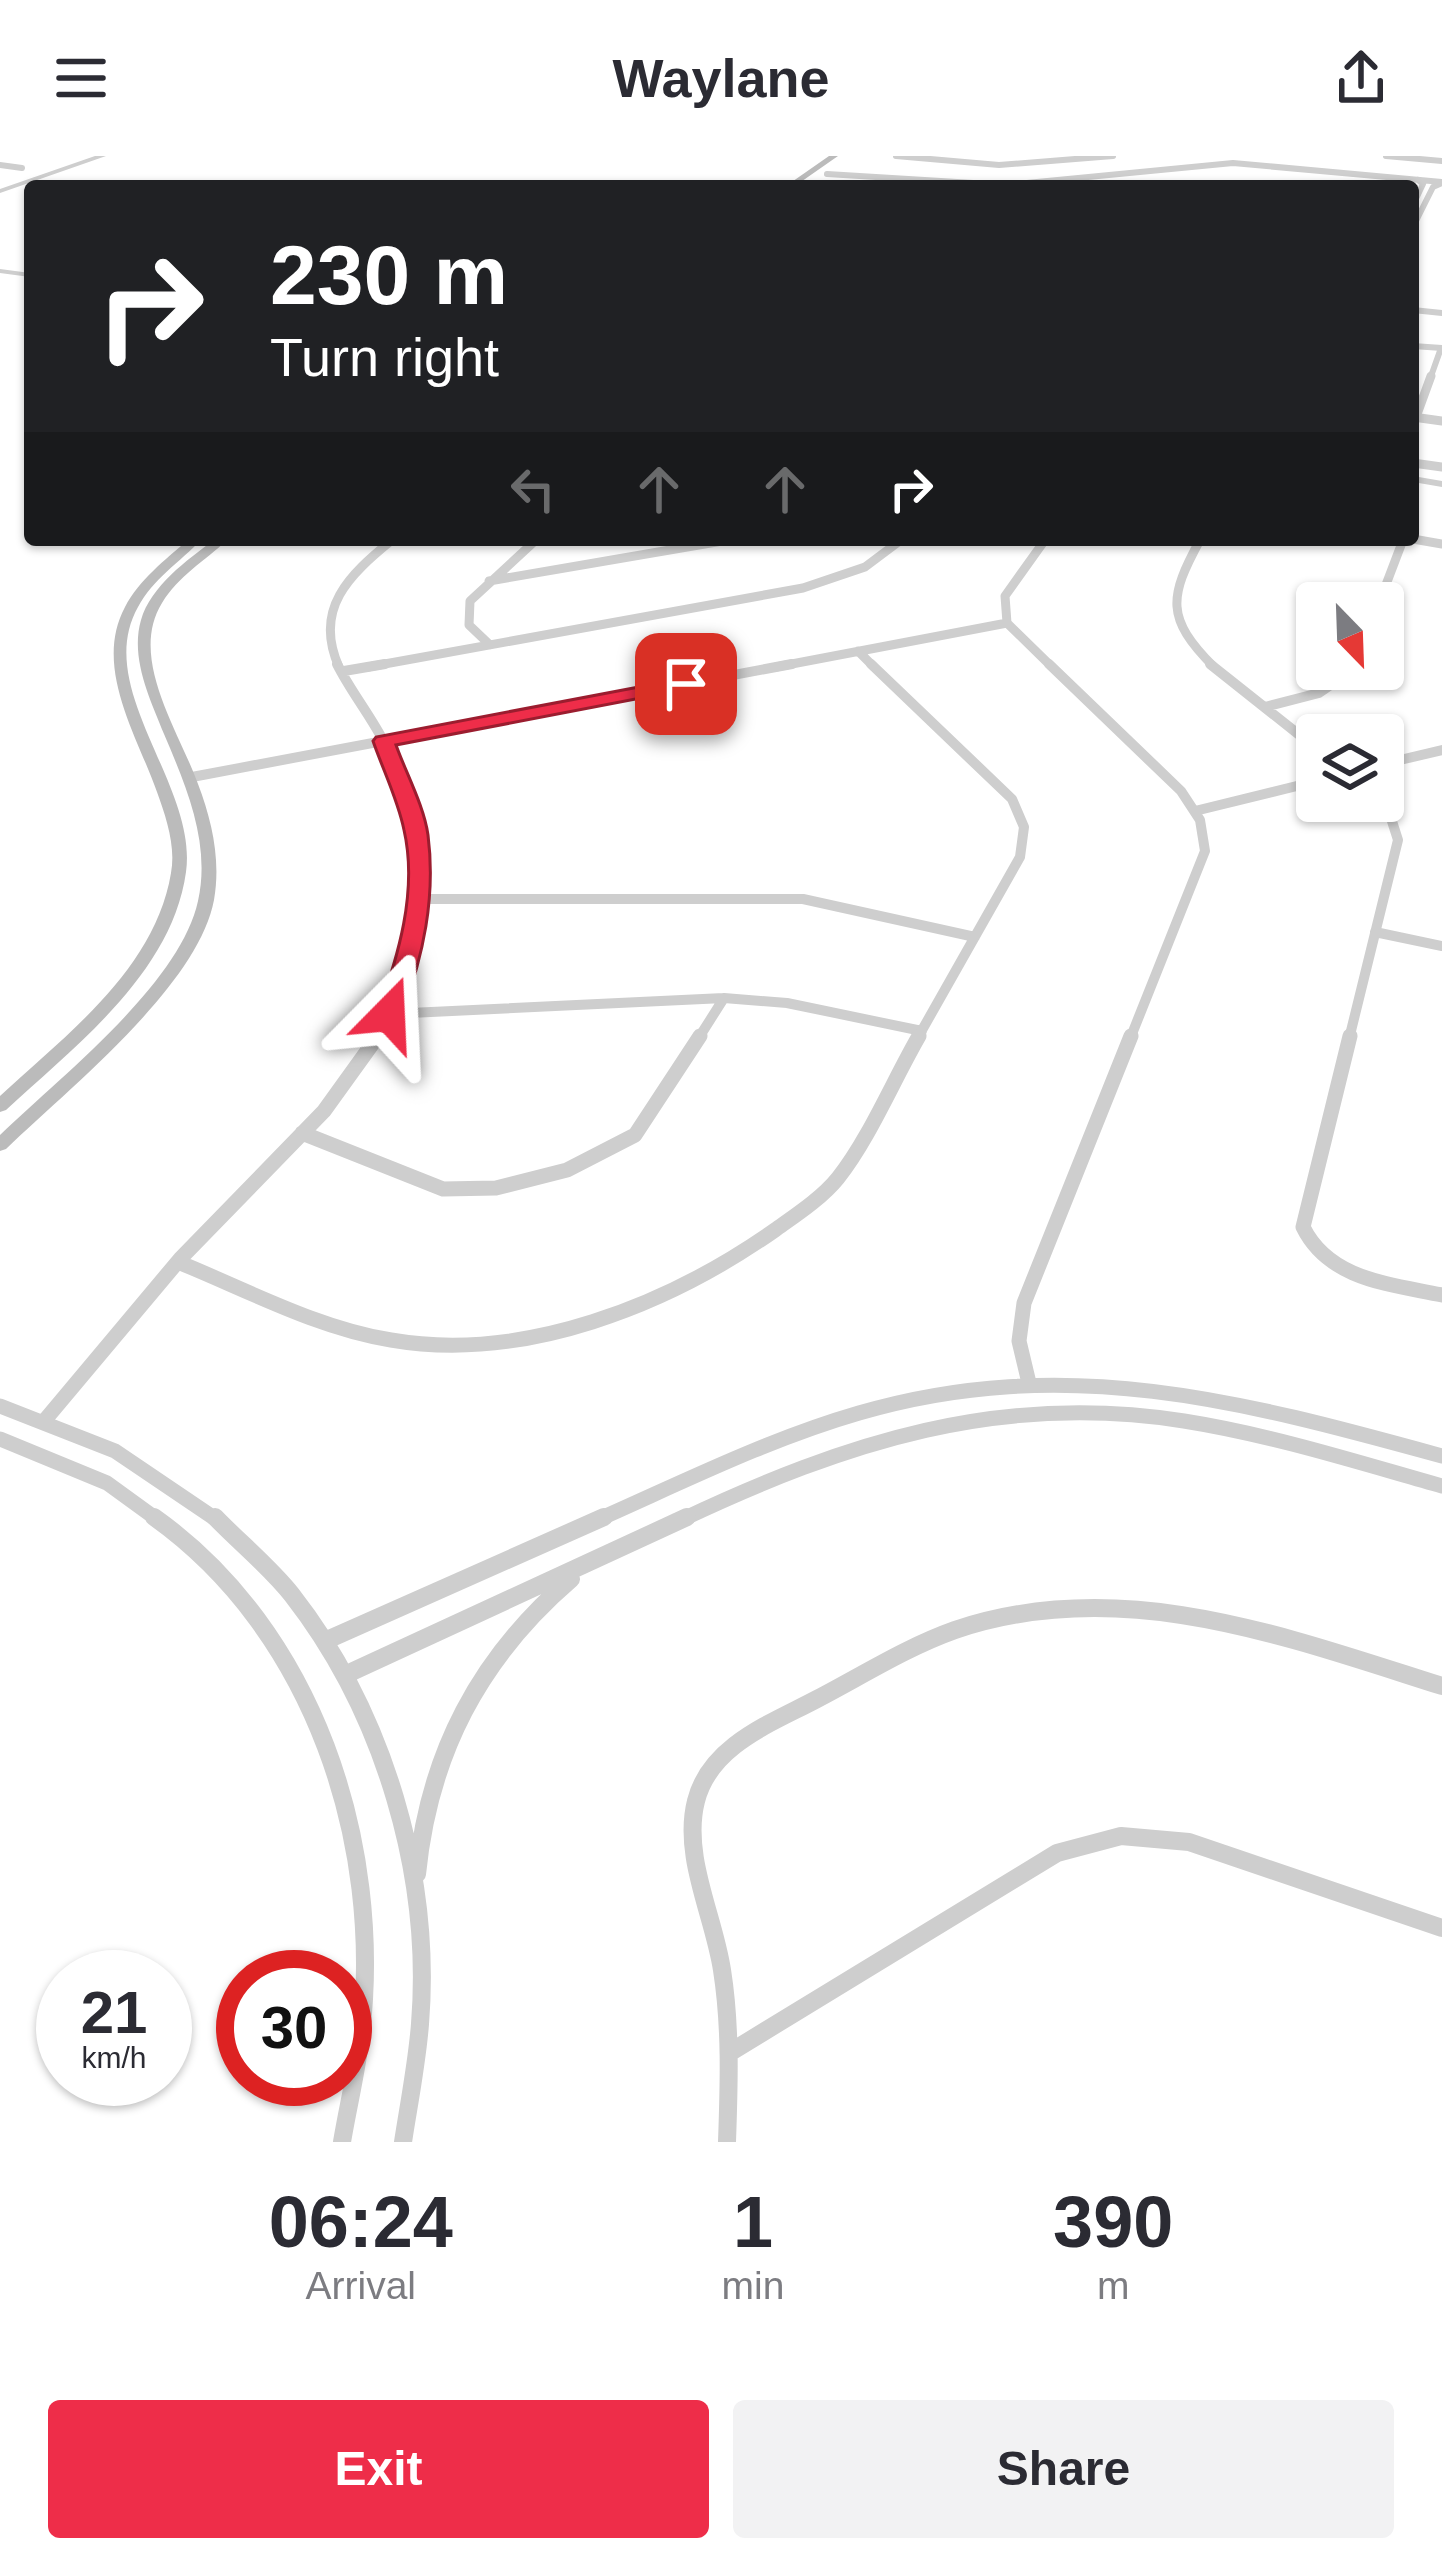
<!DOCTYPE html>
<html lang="en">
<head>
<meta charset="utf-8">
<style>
	body { margin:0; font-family:Arial,sans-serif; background:#f2f2f3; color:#2b2b33; height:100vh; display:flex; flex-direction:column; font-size:45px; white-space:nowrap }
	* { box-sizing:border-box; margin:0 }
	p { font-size:39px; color:#7c7c81 }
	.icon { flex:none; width:66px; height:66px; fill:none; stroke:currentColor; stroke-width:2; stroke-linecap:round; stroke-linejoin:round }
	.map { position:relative; height:1986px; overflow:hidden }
	.side { display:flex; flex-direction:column; background:#fff; flex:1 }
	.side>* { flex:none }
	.banner { position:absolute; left:24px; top:24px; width:1395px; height:366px; border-radius:12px; box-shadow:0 3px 9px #0004; background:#202124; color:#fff; overflow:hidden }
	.needle { width:78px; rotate:157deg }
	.buttons { position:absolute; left:1296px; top:426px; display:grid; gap:24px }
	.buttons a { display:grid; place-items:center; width:108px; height:108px; border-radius:12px; background:#fff; box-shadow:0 3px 9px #0004; font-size:60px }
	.speed { position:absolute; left:36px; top:1794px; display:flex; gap:24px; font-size:60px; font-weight:700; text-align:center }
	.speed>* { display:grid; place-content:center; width:156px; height:156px; border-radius:50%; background:#fff; box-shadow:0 3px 9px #0004; line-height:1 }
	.speed small { font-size:30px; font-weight:400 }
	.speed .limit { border:18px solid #d22; background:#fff; color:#111 }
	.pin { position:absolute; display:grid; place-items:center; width:102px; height:102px; color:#fff; margin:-51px; border-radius:24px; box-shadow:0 6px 18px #0006 }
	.me { position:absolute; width:132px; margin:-66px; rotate:21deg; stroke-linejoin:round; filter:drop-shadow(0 0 9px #0008) }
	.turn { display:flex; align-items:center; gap:42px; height:252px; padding:0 48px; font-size:54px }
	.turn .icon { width:156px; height:156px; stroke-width:2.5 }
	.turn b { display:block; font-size:84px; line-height:102px }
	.lanes { display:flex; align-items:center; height:114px; padding:0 48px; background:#0003; justify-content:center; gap:60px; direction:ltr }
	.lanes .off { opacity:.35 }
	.eta { display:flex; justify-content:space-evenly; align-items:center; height:204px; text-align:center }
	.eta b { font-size:72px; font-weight:800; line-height:84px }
	.cta { display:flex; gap:24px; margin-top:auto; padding:24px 48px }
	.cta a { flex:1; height:138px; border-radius:12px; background:#ee2d49; color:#fff; font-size:48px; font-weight:800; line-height:138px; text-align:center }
	.cta a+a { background:#f2f2f3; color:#2b2b33 }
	header { display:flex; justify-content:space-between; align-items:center; height:156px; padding:0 48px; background:#fff; font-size:54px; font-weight:800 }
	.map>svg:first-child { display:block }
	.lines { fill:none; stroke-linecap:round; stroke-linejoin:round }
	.minor-far4 { stroke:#cecece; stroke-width:6 }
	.minor-far3 { stroke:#cecece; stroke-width:9 }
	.minor-far2 { stroke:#cecece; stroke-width:10 }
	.minor-far1 { stroke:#cecece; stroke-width:15 }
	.minor { stroke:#cecece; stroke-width:18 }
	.tertiary { fill:#cecece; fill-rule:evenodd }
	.secondary { fill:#bbb; fill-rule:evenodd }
	.route { fill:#ee2d49; stroke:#9b1d2f; stroke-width:3 }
</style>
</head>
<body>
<header><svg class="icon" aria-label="menu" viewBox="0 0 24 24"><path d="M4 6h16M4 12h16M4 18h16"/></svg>Waylane<svg class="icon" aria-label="share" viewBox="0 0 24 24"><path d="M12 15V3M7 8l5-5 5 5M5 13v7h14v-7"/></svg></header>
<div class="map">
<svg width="1442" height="1986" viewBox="0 0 1442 1986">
	<rect width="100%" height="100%" fill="#fff"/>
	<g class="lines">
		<path class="minor-far4" d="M896,0l103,9 114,-9
			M1386,0l56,5
			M0,9l22,3
			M827,18l179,11 227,-22 209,19
			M1413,49l10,-21 -5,-4
			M1413,71l20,-40 9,-4
			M1413,154l29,3
			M1413,190l29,2
			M1430,223l11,-31"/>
		<path class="minor-far3" d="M1413,261l29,4
			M1416,261l15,-41
			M1413,307l29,4
			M1413,383l29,5
			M1045,384l-40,56 2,27 45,44
			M1200,384c-31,57 -35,78 14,127
			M489,425l239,-41
			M1379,447l24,-63
			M490,489l-21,-20 1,-24 66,-61
			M858,495l16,16
			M339,511c-26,-58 10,-92 53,-127
			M368,511l435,-79 62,-21 36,-27
			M776,511l231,-44"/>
		<path class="minor-far2" d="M337,508c14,28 34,52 48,80 44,92 48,206 -9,295
			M871,508l141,135 12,28 -4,30 -103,182
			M1049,508l132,127 19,29 5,31 -75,188
			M1210,508l107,85
			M344,515l41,-7
			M1265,551l54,-14 35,-24
			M1383,608l59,-14
			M192,621l600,-113
			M1195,655l122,-30
			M418,743h385l172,38
			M1375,776l67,14
			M389,858l335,-16 63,5 135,28
			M698,883l26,-41
			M1349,883l49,-199 -8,-25 -12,-14"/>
		<path class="minor-far1" d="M1350,880l-47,191c26,53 87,57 139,68
			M302,977l141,56 53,-1 71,-18 68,-35 65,-99
			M178,1106c69,28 139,66 213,78 133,23 277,-35 384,-110 21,-15 47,-32 63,-52 31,-39 56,-99 81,-142
			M1029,1227l-10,-42 5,-38 107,-267
			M0,1250l115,45 102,69
			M45,1264l135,-161 144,-148 54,-75
			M0,1283l107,44 51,37
			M597,1364c86,-38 172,-81 262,-107 206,-60 383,-12 583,43
			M681,1364c165,-78 319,-128 503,-99 88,14 173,41 258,65"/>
		<path class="minor" d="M154,1361c160,114 229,325 207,517 -4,36 -13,72 -19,108
			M215,1361c25,26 55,50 77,78 92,118 140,280 128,429 -3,39 -11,79 -17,118
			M327,1484l277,-123
			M347,1518l340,-157
			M417,1718c12,-120 62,-216 154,-295
			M729,1897l328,-200 64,-17 68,6 253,86
			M727,1986c2,-57 4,-115 -5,-172 -8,-54 -40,-114 -26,-169 14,-56 76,-78 121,-102 46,-24 90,-52 138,-69 165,-56 329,6 487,56"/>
		<path class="tertiary" d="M95,0h11l-106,37v-4z
			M0,113l30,4v4l-30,-4z
			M1413,320l29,5v6l-29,-5z"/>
		<path class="secondary" d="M829,0h9l-43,30h-9z
			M188,384h13c-21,22 -48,39 -63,67 -46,82 60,178 48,265 -14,101 -110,173 -180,238l-6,2v-16c67,-62 155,-127 171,-223 5,-27 -5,-56 -14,-81 -20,-57 -64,-125 -32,-185 14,-27 40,-47 63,-67z
			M214,384h13c-22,21 -49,36 -65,63 -34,55 17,128 36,181 14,37 23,76 16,116 -16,86 -146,189 -208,249l-6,2v-16c60,-58 180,-151 198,-234 13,-58 -12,-115 -34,-167 -14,-35 -34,-76 -23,-114 10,-34 46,-60 73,-80z"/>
	</g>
	<path class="route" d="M686,522l7,1v9l-297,57c10,28 28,61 32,90 8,63 -5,121 -26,179l-4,5h-18l-3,-5c21,-56 41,-123 27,-184 -6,-30 -21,-60 -31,-89l3,-4z"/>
</svg>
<div class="buttons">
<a><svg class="needle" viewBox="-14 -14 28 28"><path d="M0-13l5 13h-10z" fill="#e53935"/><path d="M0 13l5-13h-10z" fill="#7c7c81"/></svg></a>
<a><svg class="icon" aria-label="layers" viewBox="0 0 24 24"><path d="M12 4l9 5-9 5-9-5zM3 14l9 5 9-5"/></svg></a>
</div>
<div class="speed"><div>21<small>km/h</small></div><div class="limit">30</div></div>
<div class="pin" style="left:686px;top:528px;background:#d93025"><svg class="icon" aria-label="arrive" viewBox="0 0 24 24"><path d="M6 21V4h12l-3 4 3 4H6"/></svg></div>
<svg class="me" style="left:389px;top:858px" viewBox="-20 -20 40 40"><path d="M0-17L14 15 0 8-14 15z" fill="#ee2d49" stroke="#fff" stroke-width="4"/></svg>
<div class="banner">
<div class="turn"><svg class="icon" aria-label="right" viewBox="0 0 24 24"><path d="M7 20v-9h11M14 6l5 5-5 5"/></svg><div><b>230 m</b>Turn right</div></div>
<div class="lanes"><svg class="icon off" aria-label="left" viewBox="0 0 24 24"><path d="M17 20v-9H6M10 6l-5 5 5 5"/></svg><svg class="icon off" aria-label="ahead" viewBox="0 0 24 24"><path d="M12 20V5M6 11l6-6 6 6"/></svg><svg class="icon off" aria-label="ahead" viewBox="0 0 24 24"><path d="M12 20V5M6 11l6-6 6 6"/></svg><svg class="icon" aria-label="right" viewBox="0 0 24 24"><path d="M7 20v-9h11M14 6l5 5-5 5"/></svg></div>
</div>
</div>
<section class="side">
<div class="eta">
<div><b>06:24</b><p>Arrival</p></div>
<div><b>1</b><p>min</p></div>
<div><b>390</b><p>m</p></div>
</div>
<div class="cta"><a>Exit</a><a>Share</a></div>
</section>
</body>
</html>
